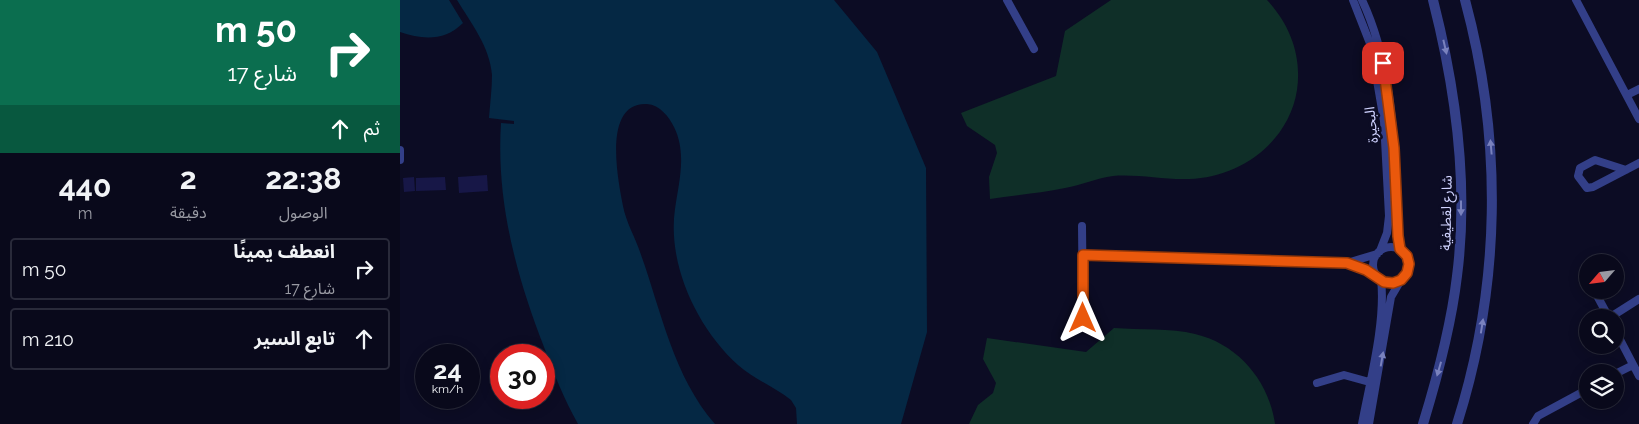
<!DOCTYPE html>
<html lang="ar">
<head>
<meta charset="utf-8">
<style>
	body { margin:0; font-family:Raleway,"Noto Sans Arabic",sans-serif; background:#121224; color:#f1f3f6; direction:rtl; height:100vh; display:flex; flex-direction:column; font-size:19px; white-space:nowrap }
	* { box-sizing:border-box; margin:0 }
	p { font-size:16px; color:#999aa3 }
	.icon { flex:none; width:28px; height:28px; fill:none; stroke:currentColor; stroke-width:2; stroke-linecap:round; stroke-linejoin:round }
	.map { position:relative; flex:1; overflow:hidden; direction:ltr }
	.details { display:flex; flex-direction:column; background:#09091b; width:400px }
	.details>* { flex:none }
	.guide { background:#0b6e4f; color:#fff; overflow:hidden }
	.needle { width:32px; rotate:242deg }
	.fabs { position:absolute; left:1179px; top:254px; display:grid; gap:10px }
	.fabs a { display:grid; place-items:center; width:45px; height:45px; border-radius:50%; background:#09091b; box-shadow:0 2px 12px #0003,0 0 0 1px #292a3a; font-size:25px }
	.speed { position:absolute; left:15px; top:344px; display:flex; gap:10px; font-size:25px; font-weight:700; text-align:center }
	.speed>* { display:grid; place-content:center; width:65px; height:65px; border-radius:50%; background:#09091b; box-shadow:0 2px 12px #0003,0 0 0 1px #292a3a; line-height:1 }
	.speed small { font-size:12px; font-weight:400 }
	.speed .limit { border:8px solid #d22; background:#fff; color:#111 }
	.pin { position:absolute; display:grid; place-items:center; width:42px; height:42px; color:#fff; margin:-21px; border-radius:10px; box-shadow:0 2px 8px #0006 }
	.me { position:absolute; width:55px; margin:-28px; rotate:0deg; stroke-linejoin:round; filter:drop-shadow(0 0 4px #0008) }
	.turn { display:flex; align-items:center; gap:18px; height:105px; padding:0 20px; font-size:22px }
	.turn .icon { width:65px; height:65px; stroke-width:2.5 }
	.turn b { display:block; font-size:35px; line-height:42px }
	.then { display:flex; align-items:center; height:48px; padding:0 20px; background:#0003; gap:10px; font-size:19px }
	.eta { display:flex; justify-content:space-evenly; align-items:center; height:85px; text-align:center }
	.eta b { font-size:30px; font-weight:700; line-height:35px }
	ul { padding:0; list-style:none }
	li { display:flex; align-items:center; gap:15px; height:62px; margin:0 10px 8px; padding:0 10px; border:2px solid #292a3a; border-radius:5px }
	li div { flex:1 }
	li b { display:block; font-size:19px }
	li em { font-style:normal }
	main { display:flex; flex:1; min-height:0 }
	.map>svg:first-child { display:block }
	.green { fill:#0f2f28 }
	.water { fill:#052844 }
	.building { fill:#171747 }
	.lines { fill:none; stroke-linecap:round; stroke-linejoin:round }
	.minor { stroke:#333f88; stroke-width:8 }
	.tertiary { stroke:#333f88; stroke-width:10 }
	.oneway { fill:#7a82be }
	.route-casing { stroke:#983908; stroke-width:12 }
	.route { stroke:#ea580c; stroke-width:9 }
	.labels { text-anchor:middle; stroke-width:5; stroke-linejoin:round; paint-order:stroke }
	.street-label { font-size:14px; fill:#d0d3ff; stroke:#0c0c24 }
</style>
</head>
<body>
<main>
<div class="map">
<svg width="1239" height="424" viewBox="0 0 1239 424">
	<rect width="100%" height="100%" fill="#0c0c24"/>
	<path class="green" d="M711,0h156c23,25 35,56 30,90 -8,52 -57,88 -108,89 -25,1 -51,-5 -76,-3 -16,2 -32,9 -48,12 -24,5 -50,7 -75,11l-1,-22 8,-24 -2,-8 -28,-19 -6,-13 95,-37 9,-45z
		M714,328c25,2 57,0 81,6 43,10 74,47 80,90h-306l9,-19 15,-12 3,-10 -13,-24 4,-21 99,14z"/>
	<path class="water" d="M0,0h49l14,23c-18,18 -40,17 -63,9z
		M57,0h377l43,52 49,116 1,164 -26,92h-104l-1,-16 -5,-8c-17,-13 -37,-21 -53,-35 -41,-37 -71,-101 -63,-156 4,-27 12,-56 -1,-82 -5,-10 -14,-22 -27,-23 -45,-2 -29,76 -24,102 3,16 12,31 17,46 21,58 33,124 75,172h-137c-14,-25 -24,-50 -34,-77 -28,-72 -48,-146 -43,-224l13,1v-3l-25,-3c1,-14 3,-29 3,-43 -2,-28 -21,-52 -35,-75z"/>
	<path class="building" d="M87,175l1,16 -29,2 -1,-16z
		M14,177l1,14 -11,1 -1,-14z
		M45,177l1,13 -30,1v-13z"/>
	<g class="lines">
		<path class="minor" d="M607,0l27,49
			M953,0l18,46 13,75 5,95 -2,17 -7,18
			M962,0c25,53 31,115 34,173 1,25 0,51 4,76
			M1176,0l63,119
			M1227,95l12,-6
			M0,150v10
			M1226,170l-31,-10 -15,8 -2,8 9,12 6,-1 46,-24
			M682,226l1,92
			M973 265a18 18 0 1 1 36 0a18 18 0 1 1-36 0Z
			M683,255l264,8 29,12
			M947,263l30,-9
			M1184,270l4,7
			M1194,290l14,26
			M1209,318l30,-19
			M1215,330l24,46
			M1215,374l18,-9
			M917,383l27,-8 29,8
			M962,424c8,-43 24,-102 19,-145
			M969,424l22,-127 10,-17
			M1133,424l5,-8 50,-27"/>
		<path class="tertiary" d="M1023,424c15,-49 28,-97 34,-148 12,-93 -1,-186 -24,-276
			M1057,424c44,-139 46,-283 8,-424"/>
	</g>
	<defs><path id="oneway-solid" d="M-6-.8H1V-3.2L6.5 0L1 3.2V.8H-6Z" transform="scale(1.25)"/></defs>
	<g class="oneway">
		<use href="#oneway-solid" transform="translate(1045 47) rotate(77)"/>
		<use href="#oneway-solid" transform="translate(1091 147) rotate(-95)"/>
		<use href="#oneway-solid" transform="translate(1061 208) rotate(90)"/>
		<use href="#oneway-solid" transform="translate(1082 326) rotate(-81)"/>
		<use href="#oneway-solid" transform="translate(982 359) rotate(-80)"/>
		<use href="#oneway-solid" transform="translate(1039 369) rotate(106)"/>
	</g>
	<g class="lines">
		<defs>
			<path id="route" d="M683,318v-63l264,8 19,7 18,12 9,1 8,-3 6,-7 2,-9 -2,-8 -7,-7 -2,-13 -4,-88 -11,-85"/>
		</defs>
		<use href="#route" class="route-casing"/>
		<use href="#route" class="route"/>
	</g>
	<g class="labels">
		<g class="street-label">
			<text transform="translate(971 125) rotate(-96)" y="5">البحيرة</text>
			<text transform="translate(1046 213) rotate(-89)" y="5">شارع لقطيفية</text>
		</g>
	</g>
</svg>
<div class="fabs">
<a><svg class="needle" viewBox="-14 -14 28 28"><path d="M0-13l5 13h-10z" fill="#e53935"/><path d="M0 13l5-13h-10z" fill="#999aa3"/></svg></a>
<a><svg class="icon" aria-label="search" viewBox="0 0 24 24"><circle cx="10" cy="10" r="6"/><path d="M15 15l6 6"/></svg></a>
<a><svg class="icon" aria-label="layers" viewBox="0 0 24 24"><path d="M12 4l9 5-9 5-9-5zM3 14l9 5 9-5"/></svg></a>
</div>
<div class="speed"><div>24<small>km/h</small></div><div class="limit">30</div></div>
<div class="pin" style="left:983px;top:63px;background:#d93025"><svg class="icon" aria-label="arrive" viewBox="0 0 24 24"><path d="M6 21V4h12l-3 4 3 4H6"/></svg></div>
<svg class="me" style="left:683px;top:318px" viewBox="-20 -20 40 40"><path d="M0-17L14 15 0 8-14 15z" fill="#ea580c" stroke="#fff" stroke-width="4"/></svg>
</div>
<section class="details">
<div class="guide">
<div class="turn"><svg class="icon" aria-label="right" viewBox="0 0 24 24"><path d="M7 20v-9h11M14 6l5 5-5 5"/></svg><div><b>50 m</b>شارع 17</div></div>
<div class="then">ثم<svg class="icon" aria-label="ahead" viewBox="0 0 24 24"><path d="M12 20V5M6 11l6-6 6 6"/></svg></div>
</div>
<div class="eta">
<div><b>22:38</b><p>الوصول</p></div>
<div><b>2</b><p>دقيقة</p></div>
<div><b>440</b><p>m</p></div>
</div>
<ul>
<li><svg class="icon" aria-label="right" viewBox="0 0 24 24"><path d="M7 20v-9h11M14 6l5 5-5 5"/></svg><div><b>انعطف يمينًا</b><p>شارع 17</p></div><em>50 m</em></li>
<li><svg class="icon" aria-label="ahead" viewBox="0 0 24 24"><path d="M12 20V5M6 11l6-6 6 6"/></svg><div><b>تابع السير</b></div><em>210 m</em></li>
</ul>
</section>
</main>
</body>
</html>
